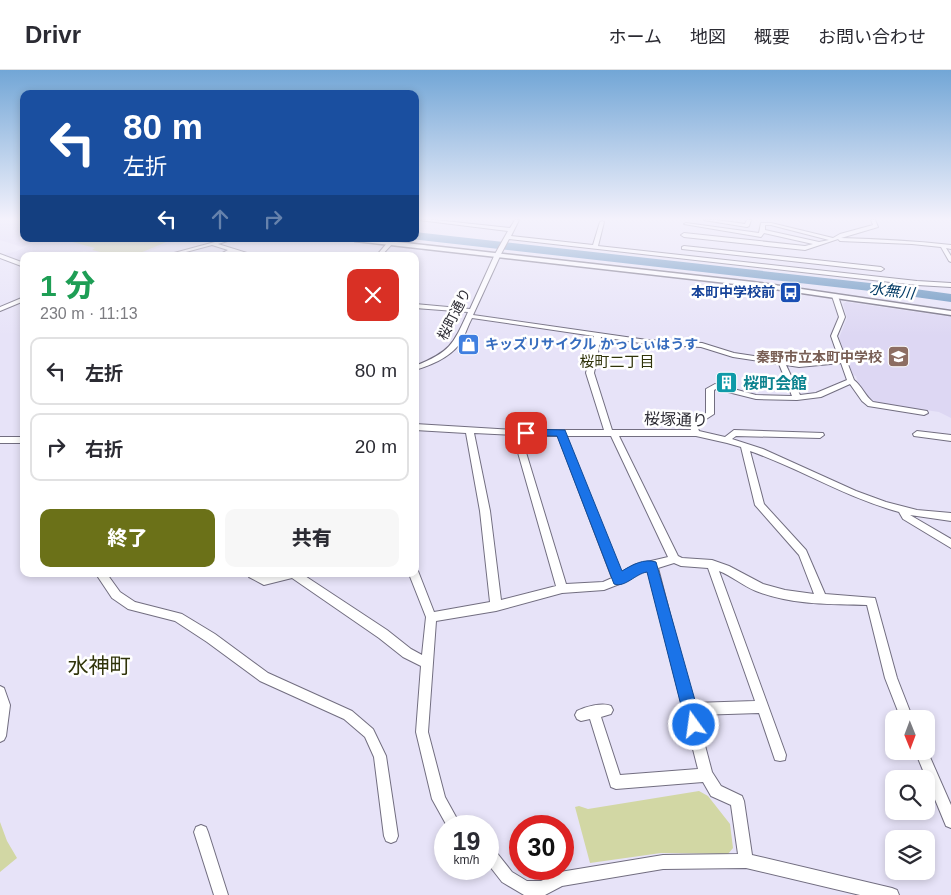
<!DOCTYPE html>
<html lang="ja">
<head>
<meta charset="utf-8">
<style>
	body { margin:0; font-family:Helvetica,"Noto Sans JP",sans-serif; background:#f7f7f7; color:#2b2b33; height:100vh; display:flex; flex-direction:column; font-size:19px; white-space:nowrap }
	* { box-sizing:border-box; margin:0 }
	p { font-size:16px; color:#7c7c81 }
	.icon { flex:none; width:28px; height:28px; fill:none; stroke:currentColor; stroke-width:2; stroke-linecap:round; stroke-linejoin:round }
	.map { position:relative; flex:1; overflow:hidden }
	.sheet { position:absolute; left:20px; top:182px; width:399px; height:325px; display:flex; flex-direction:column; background:#fff; border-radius:10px; box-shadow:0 2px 8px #0003 }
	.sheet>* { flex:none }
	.banner { position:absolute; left:20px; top:20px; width:399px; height:152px; border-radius:10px; box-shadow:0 2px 8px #0003; background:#1a4fa0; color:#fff; overflow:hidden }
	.needle { width:32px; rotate:179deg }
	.fabs { position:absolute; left:885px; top:640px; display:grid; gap:10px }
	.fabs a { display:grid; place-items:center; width:50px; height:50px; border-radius:10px; background:#fff; box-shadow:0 2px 8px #0003; font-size:25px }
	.speed { position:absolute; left:434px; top:745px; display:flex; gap:10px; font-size:25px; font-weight:700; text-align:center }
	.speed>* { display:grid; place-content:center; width:65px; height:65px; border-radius:50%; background:#fff; box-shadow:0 2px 8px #0003; line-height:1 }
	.speed small { font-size:12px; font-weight:400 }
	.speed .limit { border:8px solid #d22; background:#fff; color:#111 }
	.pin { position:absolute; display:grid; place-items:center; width:42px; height:42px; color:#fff; margin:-21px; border-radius:10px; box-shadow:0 2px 8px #0006 }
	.me { position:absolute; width:55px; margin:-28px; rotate:346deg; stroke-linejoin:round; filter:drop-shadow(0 0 4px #0008) }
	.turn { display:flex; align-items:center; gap:18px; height:105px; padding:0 20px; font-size:22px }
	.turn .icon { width:65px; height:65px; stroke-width:2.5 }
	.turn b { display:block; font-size:35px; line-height:42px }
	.lanes { display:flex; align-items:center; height:48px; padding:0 20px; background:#0003; justify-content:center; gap:25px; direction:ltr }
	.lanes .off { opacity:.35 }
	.round { display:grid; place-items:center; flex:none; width:52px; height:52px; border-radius:10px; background:#f7f7f7 }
	.headline { display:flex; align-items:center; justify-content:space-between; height:85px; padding:0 20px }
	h1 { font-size:30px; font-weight:800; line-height:38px; color:#1e9e55 }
	.cta { display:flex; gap:10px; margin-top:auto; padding:10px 20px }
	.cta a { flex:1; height:58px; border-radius:10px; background:#6b7118; color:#fff; font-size:20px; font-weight:800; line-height:58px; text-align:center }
	.cta a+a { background:#f7f7f7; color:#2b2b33 }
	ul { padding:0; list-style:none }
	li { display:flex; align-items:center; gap:15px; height:68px; margin:0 10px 8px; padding:0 10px; border:2px solid #e1e1e2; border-radius:10px }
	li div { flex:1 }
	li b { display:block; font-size:19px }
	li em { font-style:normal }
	header { display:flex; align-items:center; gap:30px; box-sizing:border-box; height:70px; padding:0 25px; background:#fff; border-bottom:1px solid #e1e1e2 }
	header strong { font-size:24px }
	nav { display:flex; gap:28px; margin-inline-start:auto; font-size:18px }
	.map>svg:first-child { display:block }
	.built { fill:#ddd7f3 }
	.green { fill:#d2d7a4 }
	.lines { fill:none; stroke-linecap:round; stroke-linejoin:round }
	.river { fill:#6290bc; fill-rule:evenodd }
	.minor-casing { stroke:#726e80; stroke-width:2 }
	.tertiary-casing { stroke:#726e80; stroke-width:3 }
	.minor { fill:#fff; fill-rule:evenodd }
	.tertiary { fill:#fff; fill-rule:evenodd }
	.route { fill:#1a73e8; stroke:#114b97 }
	.labels { text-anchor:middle; stroke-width:5; stroke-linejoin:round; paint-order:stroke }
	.far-transit-label { font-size:14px; font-weight:bold; fill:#164399; stroke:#fff; text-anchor:end }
	.far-street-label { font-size:14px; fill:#2d2c34; stroke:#fff }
	.far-shop-label { font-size:14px; font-weight:bold; fill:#366cbe; stroke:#fff; text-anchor:start }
	.far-education-label { font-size:14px; font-weight:bold; fill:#785e54; stroke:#fff; text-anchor:end }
	.far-water-label { font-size:15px; font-style:italic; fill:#033b65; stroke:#fff }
	.far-neighbourhood-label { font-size:15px; fill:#30340a; stroke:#fff }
	.culture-label { font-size:16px; font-weight:bold; fill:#0d838f; stroke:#fff; text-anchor:start }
	.street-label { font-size:16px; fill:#2d2c34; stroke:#fff }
	.near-neighbourhood-label { font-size:21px; fill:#30340a; stroke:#fff }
</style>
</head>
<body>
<header>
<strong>Drivr</strong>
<nav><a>ホーム</a><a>地図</a><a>概要</a><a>お問い合わせ</a></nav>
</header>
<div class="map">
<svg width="951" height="825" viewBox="0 0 951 825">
	<rect width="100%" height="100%" fill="#e7e3f8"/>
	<path class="built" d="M0,150h24v19h159l-48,17h-28l-23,-5 -14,5h-46v8l-23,-9 16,-4 25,-11 -20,7 -22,-7z
		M846,232l105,15v101l-12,-6 -67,-10 -13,-16 -3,-10 -3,-1 -14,-37 8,-20 -4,-14z"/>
	<path class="green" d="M61,169h113c-39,15 -39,22 -82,11l3,-2z
		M699,721l9,5 22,28 3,24 -5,6 -67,-1 -71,10 -15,-56 4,-1 9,3z
		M0,752l7,19 10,17 -17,14z"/>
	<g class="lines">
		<path class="river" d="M415,162l464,52 72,10v8l-72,-10 -468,-53h4z"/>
		<defs>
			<path id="minor" d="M419,150h16l75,8 5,-8h4l-8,16 82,9 7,-23 2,-1 2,1 -6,24 319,35 34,2v4l-34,-2 -408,-46 -8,15 -28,61 174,25 55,3 32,10 65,10 40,-4 -8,-23 8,-19 -7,-21 3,-2 3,2 7,21 -8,19 17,44c8,6 11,16 19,22l54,9 1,2 -4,2 -56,-9 -6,-5 -12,-17 -29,13 -24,3 -41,-1 -40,-10 -2,1v24l-17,11 2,6 26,6 9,-7 89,3 1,2 -4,3 -84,-2 -4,3 31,10 93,42 30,11 31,8 34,3v8l-41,-6 41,24v9l-48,-29 -4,-7c-52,-14 -98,-43 -149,-61l14,53 42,46 19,44 50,4 22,80 16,41h-12l-16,-41 -18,-73c-37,-1 -76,0 -111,-14 -13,-5 -24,-15 -37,-20l67,184 -1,5 -5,1 -5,-1 -16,-47 -62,2 15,57 9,14 21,10 2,5 8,54 140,33 5,2 2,5h-39l-114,-27 -83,1 -101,17 -17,9h-21l-22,-13 -14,-18v-18l5,2 19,24 15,9h14l19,-9 103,-17 75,-1 -7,-49 -20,-9 -8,-14 -87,7 -5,-2 -21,-68 -9,2 -4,-2 -2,-4 2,-4c8,-4 25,-9 34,-5l2,4 -2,4 -10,3 19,58 78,-6 -50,-198 -8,1 -18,11 -18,7 -42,3 -66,18 -60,10 -8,111 17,65 16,29h-14l-15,-27 -16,-67 5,-66 -18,-9 -24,-19 -87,-60 -28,7 -15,-8 -1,-3h13l4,2 10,-2h27l85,56 24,19 11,6 4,-38 -17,-43h6v-4l3,1 16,41 56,-10 -10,-91 -14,-78 -51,-3v-6l101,6h88l-18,-57 8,-37 -122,-18c-4,7 -6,15 -10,22 -9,16 -30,25 -47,30v-4c35,-14 38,-21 53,-54l-53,-4v-4l55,5 25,-55 13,-23zM601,267l46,7 54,3 32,10 46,7 13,32 -36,-1 -41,-11 -9,5v24l-16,9 -1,2 2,6h-79l-18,-57zM841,293l6,17 -31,13 -16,2 -14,-30 13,2zM474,363l39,2 43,151 -55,14 -11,-89zM521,366h37l54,142 -9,4 -37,2zM566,366h45l57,121 -34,8 -14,8zM619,366h77l31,7 14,4 14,58 44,50 15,39 -29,-4 -22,-6 -34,-18 -17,-6 -30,-2 -4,-2zM674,493l7,3 27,2 47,133 -62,2 -35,-135z
				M704,150h13l28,4 2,-4h4l-2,6 -2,1z
				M871,150h4l3,7 -37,11c37,1 74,3 110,7v4l-5,-1 5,8v6l-2,-1 -8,-14 -29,-3 -72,-3 -2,-2 -33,11 -121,-13 -3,-2 3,-2 121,13 8,-2 -49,-11 -3,4 -77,-13 2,-1 73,10 2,-10h10l62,15 7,-4 33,-9zM765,155h6l58,15 -10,2 -54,-12z
				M226,169h8l-16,5 39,12h-8l-16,-4 -10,4h-6l11,-6 -16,-5 -41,11h-8z
				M388,172l5,1 -12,13h-5z
				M684,176l197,21 3,2 -3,2 -199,-22v-2z
				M0,184l24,9v4l-24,-9z
				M24,227v4l-24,10v-4z
				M917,361l34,4v6l-37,-5 -1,-2z
				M0,367h24v6h-24z
				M96,504h11l13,18 15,10 47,12 33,20 53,39 84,38 21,18 13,27 12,80 -2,5 -5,2 -5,-2 -2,-5 -10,-79 -9,-20 -21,-18 -84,-38 -53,-39 -32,-21 -47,-12 -16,-11z
				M0,616l4,2 6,17 -4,31 -2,4 -4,2z
				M926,678l25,57v23l-5,-2 -31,-75h11z
				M201,755l5,2 2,5 20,63h-14l-20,-63 2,-5z"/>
			<path id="tertiary" d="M352,169h18l383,43 198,29v4l-198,-29 -398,-45z"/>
		</defs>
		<use href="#minor" class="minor-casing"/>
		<use href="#tertiary" class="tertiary-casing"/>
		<use href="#minor" class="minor"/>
		<use href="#tertiary" class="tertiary"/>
	</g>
	<linearGradient id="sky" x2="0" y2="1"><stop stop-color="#72a6d6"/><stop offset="0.56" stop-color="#f4f2fc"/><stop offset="1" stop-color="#f4f2fc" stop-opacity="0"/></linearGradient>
	<rect width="951" height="266" fill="url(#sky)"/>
	<path class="route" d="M526,359l39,1 57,141c10,-6 22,-13 34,-9l46,163 -2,6 -6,2 -6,-2 -2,-6 -39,-153c-12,2 -22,16 -33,12l-57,-148 -34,-1 -2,-2 2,-3z"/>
	<defs>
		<symbol id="bus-square" viewBox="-11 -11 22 22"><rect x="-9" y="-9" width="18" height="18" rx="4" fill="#1a4fb4" stroke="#fff"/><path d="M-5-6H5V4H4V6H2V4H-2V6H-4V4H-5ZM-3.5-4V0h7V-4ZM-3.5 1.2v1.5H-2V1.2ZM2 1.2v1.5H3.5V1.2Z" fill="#fff"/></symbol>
		<symbol id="shop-square" viewBox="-11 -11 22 22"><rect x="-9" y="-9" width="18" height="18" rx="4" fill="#3f7fe0" stroke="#fff"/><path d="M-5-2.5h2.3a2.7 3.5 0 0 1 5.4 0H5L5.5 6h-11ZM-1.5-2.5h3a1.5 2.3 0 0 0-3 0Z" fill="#fff"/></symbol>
		<symbol id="school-square" viewBox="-11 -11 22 22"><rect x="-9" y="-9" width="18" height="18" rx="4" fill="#8d6e63" stroke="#fff"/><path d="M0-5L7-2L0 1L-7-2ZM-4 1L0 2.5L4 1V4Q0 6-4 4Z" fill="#fff"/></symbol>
		<symbol id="building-square" viewBox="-11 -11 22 22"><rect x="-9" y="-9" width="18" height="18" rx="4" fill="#0f9aa8" stroke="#fff"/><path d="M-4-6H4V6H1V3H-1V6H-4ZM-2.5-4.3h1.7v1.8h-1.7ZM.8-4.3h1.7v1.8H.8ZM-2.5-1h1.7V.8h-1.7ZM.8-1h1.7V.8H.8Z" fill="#fff"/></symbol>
	</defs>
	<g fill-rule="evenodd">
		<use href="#bus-square" x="778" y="210" width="25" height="25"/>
		<use href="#shop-square" x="456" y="262" width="25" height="25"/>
		<use href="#school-square" x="886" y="274" width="25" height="25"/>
		<use href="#building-square" x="714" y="300" width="25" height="25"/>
	</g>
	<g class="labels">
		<g class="far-transit-label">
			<text x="775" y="227">本町中学校前</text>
		</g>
		<g class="far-street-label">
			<text transform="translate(454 244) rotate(-63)" y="5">桜町通り</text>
		</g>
		<g class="far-shop-label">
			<text x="485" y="279">キッズリサイクル かっしぃはうす</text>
		</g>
		<g class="far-education-label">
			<text x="882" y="292">秦野市立本町中学校</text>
		</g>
		<g class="far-water-label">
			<text transform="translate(892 221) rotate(7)" y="5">水無川</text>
		</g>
		<g class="far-neighbourhood-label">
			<text x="617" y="297">桜町二丁目</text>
		</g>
		<g class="culture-label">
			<text x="743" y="319">桜町会館</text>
		</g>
		<g class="street-label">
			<text transform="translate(676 349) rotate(2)" y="6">桜塚通り</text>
		</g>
		<g class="near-neighbourhood-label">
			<text x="99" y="603">水神町</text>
		</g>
	</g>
</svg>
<div class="fabs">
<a><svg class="needle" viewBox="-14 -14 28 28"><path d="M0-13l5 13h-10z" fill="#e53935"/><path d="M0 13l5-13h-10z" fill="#7c7c81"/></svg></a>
<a><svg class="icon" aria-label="search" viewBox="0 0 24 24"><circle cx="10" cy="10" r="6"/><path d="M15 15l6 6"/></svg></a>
<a><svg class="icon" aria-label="layers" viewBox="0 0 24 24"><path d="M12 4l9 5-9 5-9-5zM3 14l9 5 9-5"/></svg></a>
</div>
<div class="speed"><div>19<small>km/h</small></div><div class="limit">30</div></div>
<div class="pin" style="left:526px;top:363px;background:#d93025"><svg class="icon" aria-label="arrive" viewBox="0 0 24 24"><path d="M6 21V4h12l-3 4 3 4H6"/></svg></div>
<svg class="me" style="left:694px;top:655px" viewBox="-20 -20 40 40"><circle r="17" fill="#1a73e8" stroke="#fff" stroke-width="3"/><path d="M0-11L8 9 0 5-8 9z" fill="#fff"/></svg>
<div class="banner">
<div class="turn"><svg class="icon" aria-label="left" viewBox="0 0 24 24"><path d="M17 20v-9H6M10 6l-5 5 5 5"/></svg><div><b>80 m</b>左折</div></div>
<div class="lanes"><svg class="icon" aria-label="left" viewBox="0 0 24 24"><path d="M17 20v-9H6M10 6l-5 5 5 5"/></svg><svg class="icon off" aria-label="ahead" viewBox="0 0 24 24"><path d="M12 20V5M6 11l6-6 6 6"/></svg><svg class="icon off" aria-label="right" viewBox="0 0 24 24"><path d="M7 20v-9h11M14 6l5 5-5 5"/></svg></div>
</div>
<section class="sheet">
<div class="headline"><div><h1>1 分</h1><p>230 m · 11:13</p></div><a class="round" style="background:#d93025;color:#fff"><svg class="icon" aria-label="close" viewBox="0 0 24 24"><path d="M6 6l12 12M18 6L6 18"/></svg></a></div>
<ul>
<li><svg class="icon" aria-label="left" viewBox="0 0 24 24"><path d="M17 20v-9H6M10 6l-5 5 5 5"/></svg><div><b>左折</b></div><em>80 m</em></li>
<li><svg class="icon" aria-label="right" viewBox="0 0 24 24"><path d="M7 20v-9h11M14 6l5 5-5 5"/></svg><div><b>右折</b></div><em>20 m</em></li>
</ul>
<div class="cta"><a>終了</a><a>共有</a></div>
</section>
</div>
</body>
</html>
